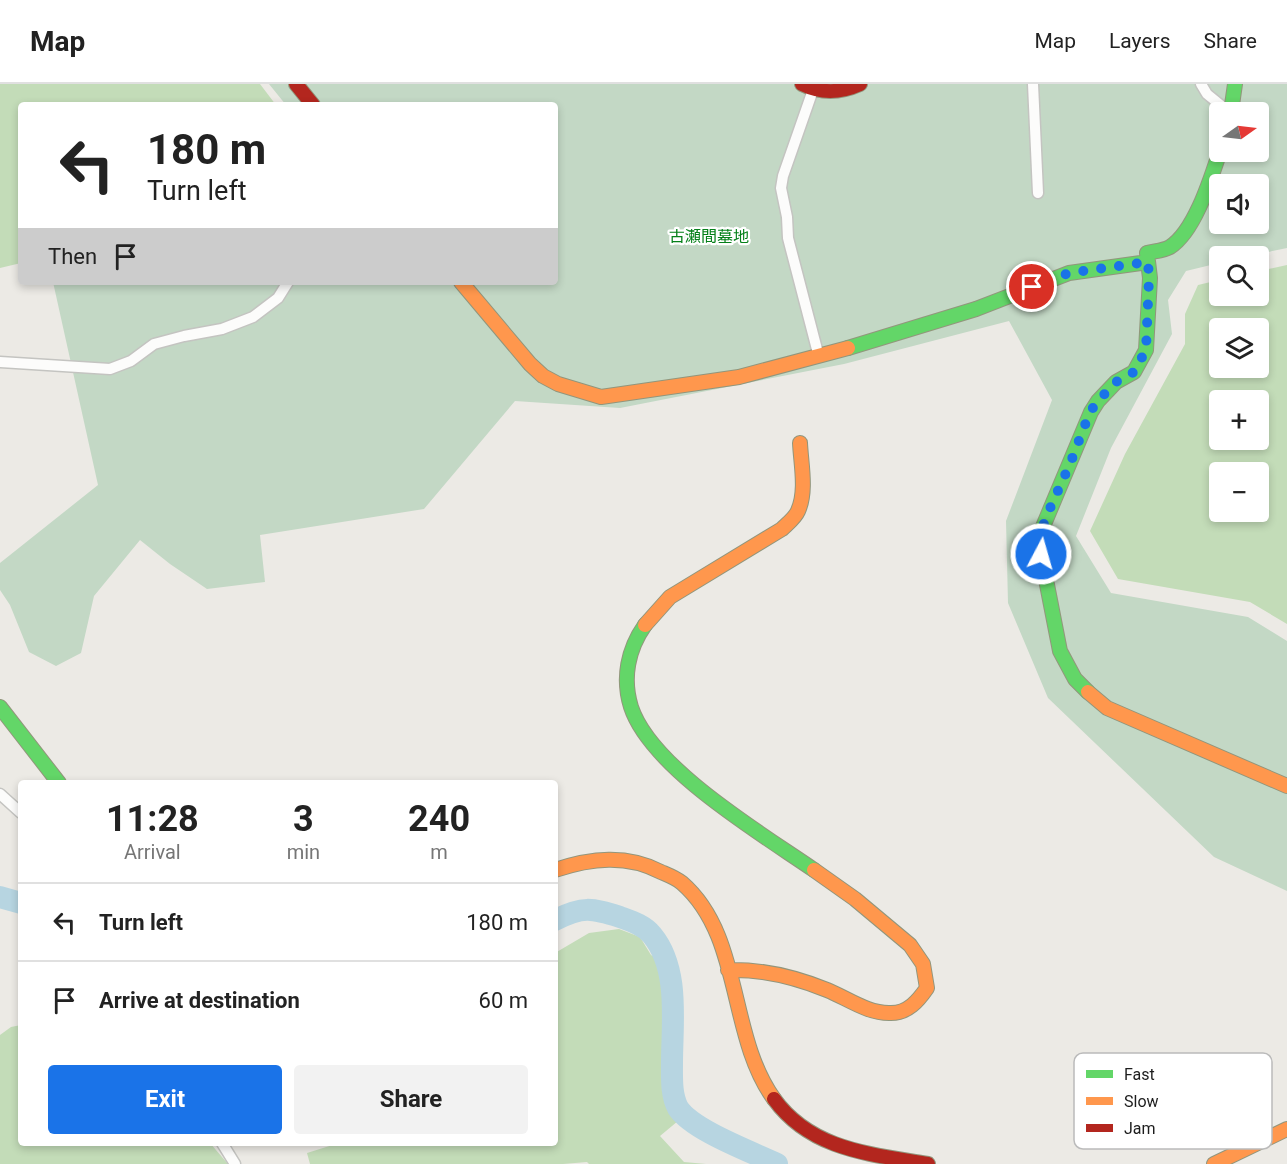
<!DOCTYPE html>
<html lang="en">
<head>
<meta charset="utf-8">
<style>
	body { margin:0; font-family:Roboto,"Noto Sans JP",sans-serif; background:#f2f2f2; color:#222; height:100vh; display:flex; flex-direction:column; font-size:22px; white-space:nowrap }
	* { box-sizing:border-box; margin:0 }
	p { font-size:20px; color:#767676 }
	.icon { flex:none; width:33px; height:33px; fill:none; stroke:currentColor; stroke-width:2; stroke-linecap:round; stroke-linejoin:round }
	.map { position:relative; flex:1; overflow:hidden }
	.drawer { position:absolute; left:18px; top:696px; width:540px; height:366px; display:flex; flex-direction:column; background:#fff; border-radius:6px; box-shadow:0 3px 9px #0003 }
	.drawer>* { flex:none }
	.hud { position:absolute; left:18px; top:18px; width:540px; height:183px; border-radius:6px; box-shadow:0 3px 9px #0003; background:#fff; color:#222; overflow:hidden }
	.needle { width:39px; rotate:76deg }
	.buttons { position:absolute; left:1209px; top:18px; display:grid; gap:12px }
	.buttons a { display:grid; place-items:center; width:60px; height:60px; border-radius:6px; background:#fff; box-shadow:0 3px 9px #0003; font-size:30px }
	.pin { position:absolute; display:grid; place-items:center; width:51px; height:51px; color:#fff; margin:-26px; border:3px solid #fff; border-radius:50%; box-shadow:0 2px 6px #0007 }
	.me { position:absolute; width:66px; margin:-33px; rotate:6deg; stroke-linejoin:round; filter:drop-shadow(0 0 4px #0008) }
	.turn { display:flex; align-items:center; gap:21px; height:126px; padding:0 30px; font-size:27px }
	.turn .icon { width:78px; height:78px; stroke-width:2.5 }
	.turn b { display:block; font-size:42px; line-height:51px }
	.then { display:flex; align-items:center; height:57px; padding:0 30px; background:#0003; gap:12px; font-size:22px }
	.eta { display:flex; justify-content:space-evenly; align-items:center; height:102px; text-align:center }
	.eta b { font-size:36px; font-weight:700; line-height:42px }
	.cta { display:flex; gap:12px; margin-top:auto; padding:12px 30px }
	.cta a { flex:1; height:69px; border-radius:6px; background:#1a73e8; color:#fff; font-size:24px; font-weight:700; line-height:69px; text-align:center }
	.cta a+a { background:#f2f2f2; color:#222 }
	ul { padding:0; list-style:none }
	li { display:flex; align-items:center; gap:18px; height:78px; padding:0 30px; border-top:2px solid #e0e0e0 }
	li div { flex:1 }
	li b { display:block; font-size:22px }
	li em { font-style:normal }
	header { display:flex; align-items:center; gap:36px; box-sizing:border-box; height:84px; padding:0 30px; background:#fff; border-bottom:2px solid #e0e0e0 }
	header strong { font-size:28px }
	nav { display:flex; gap:33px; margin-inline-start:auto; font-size:21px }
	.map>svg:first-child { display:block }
	.forest { fill:#c3dcb8; fill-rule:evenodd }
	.cemetery { fill:#c3d8c5; fill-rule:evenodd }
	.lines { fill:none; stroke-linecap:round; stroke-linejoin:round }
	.river { stroke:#b7d5e1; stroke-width:22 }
	.street-casing { stroke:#c4c4c1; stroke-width:13 }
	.fast-casing { stroke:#92967c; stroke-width:16 }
	.slow-casing { stroke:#92967c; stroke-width:16 }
	.jam-casing { stroke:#92967c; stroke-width:16 }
	.street { stroke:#fcfcfb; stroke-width:10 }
	.fast { stroke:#63d668; stroke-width:14 }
	.slow { stroke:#ff974d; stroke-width:14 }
	.jam { stroke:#b3261e; stroke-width:14 }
	.route { stroke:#1a73e8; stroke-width:10; stroke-dasharray:0 18 }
	.labels { text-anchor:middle; stroke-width:4.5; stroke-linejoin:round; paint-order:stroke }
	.park-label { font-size:16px; fill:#058019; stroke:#fff }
	.key { fill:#fff; stroke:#bbb; stroke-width:1.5 }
	.key-label { font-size:16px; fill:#1d1d1d }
</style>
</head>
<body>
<header>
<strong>Map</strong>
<nav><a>Map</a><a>Layers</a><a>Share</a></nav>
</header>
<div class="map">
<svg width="1287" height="1080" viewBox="0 0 1287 1080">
	<rect width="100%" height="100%" fill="#eceae5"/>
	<path class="forest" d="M0,0h260l16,21h-255v158l-21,5z
		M1287,181v359l-37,-22 -132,-23 -28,-48 35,-77 60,-110v-30l13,-29 21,-5 1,16h38l1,-25zM1220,244h38v40h-38zM1220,316h38v40h-38zM1220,388h38v40h-38z
		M619,845l21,8 11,18 7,4 9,36v89l11,37 -18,15 24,26 22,2h-117l-2,-2 -24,2h-253l-3,-11 32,-10h216v-190l34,-20z
		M21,941v118h189l18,21h-228v-129l11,-8z"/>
	<path class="cemetery" d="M269,0h1018v164l-38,8h-29l-1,7 -33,8 -18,29 4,34 -61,114 -35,88 35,57 137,24 39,24v250l-73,-34 -166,-159 -40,-95 -2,-82 46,-121 -43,-79 -165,43 -224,44 -105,-7 -91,108 -164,26 5,47 -58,7 -37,-25 -30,-24 -46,56 -13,57 -25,13 -27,-14 -19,-47 -10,-15v-27l98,-78 -45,-203h502v-177h-269zM1220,28h38v40h-38zM1220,100h38v40h-38z"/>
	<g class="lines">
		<path class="river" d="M0,813l21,6
			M555,836c28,-14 36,-12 65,-3 11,4 24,8 32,18 28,34 20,87 20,128 0,15 -1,32 6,45 14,22 74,44 99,56"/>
		<defs>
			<path id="street" d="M1033,0l5,109
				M1201,0l6,10 22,18
				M813,6l-30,86 -2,12 6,29 1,21 31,119
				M0,278l110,7 21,-8 23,-17 30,-8 38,-7 31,-12 25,-19 10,-16
				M0,710l21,19
				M222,1059l13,21"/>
			<path id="fast" d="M1231,28l4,-28
				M848,264l128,-39 93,-36 79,-11
				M645,541c-17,24 -23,53 -14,82 20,61 131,127 183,163
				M1088,608l-13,-13 -15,-28 -19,-97 1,-25 49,-117 7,-11 18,-19 18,-10 12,-22 4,-72 -3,-25c7,-2 16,-2 23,-6 25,-16 41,-69 50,-96
				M0,623l59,76"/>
			<path id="slow" d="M461,198l69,82 13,12 15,8 43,13 138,-20 109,-29
				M645,541l25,-28 112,-68c5,-5 13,-11 16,-18 9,-20 3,-47 2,-68
				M1088,608l19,16 180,78
				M555,786c36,-12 72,-16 106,2 7,3 15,6 21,11 61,53 46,153 92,216
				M728,886c35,-1 67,7 99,20 20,8 41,24 64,23 17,0 27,-12 36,-25l-4,-24 -13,-19 -55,-46 -41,-29
				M1214,1080l73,-35"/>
			<path id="jam" d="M296,0l17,21
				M802,0c20,10 38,9 58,0
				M774,1015c37,51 96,55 154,65"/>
		</defs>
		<use href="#street" class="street-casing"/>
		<use href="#fast" class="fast-casing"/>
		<use href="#slow" class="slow-casing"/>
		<use href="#jam" class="jam-casing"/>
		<use href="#street" class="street"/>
		<use href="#fast" class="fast"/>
		<use href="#slow" class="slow"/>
		<use href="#jam" class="jam"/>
	</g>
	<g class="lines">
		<path class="route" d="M1032,203l37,-14 79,-11 1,16 -3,72 -12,22 -18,10 -18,19 -8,11 -20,52 -23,51 -5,14 -1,25"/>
	</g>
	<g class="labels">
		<g class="park-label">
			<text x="709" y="158">古瀬間墓地</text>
		</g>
	</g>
	<rect x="1074" y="969" width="198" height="96" rx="9" class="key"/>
	<rect x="1086" y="986" width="27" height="8" fill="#63d668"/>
	<rect x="1086" y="1013" width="27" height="8" fill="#ff974d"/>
	<rect x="1086" y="1040" width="27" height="8" fill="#b3261e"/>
	<g class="key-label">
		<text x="1124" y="996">Fast</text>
		<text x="1124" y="1023">Slow</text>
		<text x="1124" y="1050">Jam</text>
	</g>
</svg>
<div class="buttons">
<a><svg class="needle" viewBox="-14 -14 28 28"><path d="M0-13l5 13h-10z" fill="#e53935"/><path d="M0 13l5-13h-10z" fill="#767676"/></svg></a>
<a><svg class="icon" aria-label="sound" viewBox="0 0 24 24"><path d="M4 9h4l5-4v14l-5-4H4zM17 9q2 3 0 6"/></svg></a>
<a><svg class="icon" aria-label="search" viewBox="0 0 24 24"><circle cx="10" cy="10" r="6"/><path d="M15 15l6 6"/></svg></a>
<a><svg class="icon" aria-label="layers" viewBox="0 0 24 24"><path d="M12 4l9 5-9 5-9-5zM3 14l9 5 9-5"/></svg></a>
<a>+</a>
<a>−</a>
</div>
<div class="pin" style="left:1032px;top:203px;background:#d93025"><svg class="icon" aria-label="arrive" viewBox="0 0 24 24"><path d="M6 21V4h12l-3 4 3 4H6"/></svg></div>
<svg class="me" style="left:1041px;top:470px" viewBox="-20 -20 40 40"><circle r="17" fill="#1a73e8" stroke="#fff" stroke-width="3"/><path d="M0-11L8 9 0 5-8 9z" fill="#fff"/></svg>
<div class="hud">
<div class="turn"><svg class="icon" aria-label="left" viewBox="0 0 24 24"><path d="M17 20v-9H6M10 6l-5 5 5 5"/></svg><div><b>180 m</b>Turn left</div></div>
<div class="then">Then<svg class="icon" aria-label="arrive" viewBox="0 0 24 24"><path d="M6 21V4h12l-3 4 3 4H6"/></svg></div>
</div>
<section class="drawer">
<div class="eta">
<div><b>11:28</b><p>Arrival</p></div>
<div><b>3</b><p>min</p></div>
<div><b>240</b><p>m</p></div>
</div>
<ul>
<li><svg class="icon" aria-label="left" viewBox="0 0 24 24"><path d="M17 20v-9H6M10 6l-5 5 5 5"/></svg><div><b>Turn left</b></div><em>180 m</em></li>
<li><svg class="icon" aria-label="arrive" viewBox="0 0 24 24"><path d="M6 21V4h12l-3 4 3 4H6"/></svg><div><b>Arrive at destination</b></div><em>60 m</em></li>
</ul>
<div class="cta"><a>Exit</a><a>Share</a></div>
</section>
</div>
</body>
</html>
